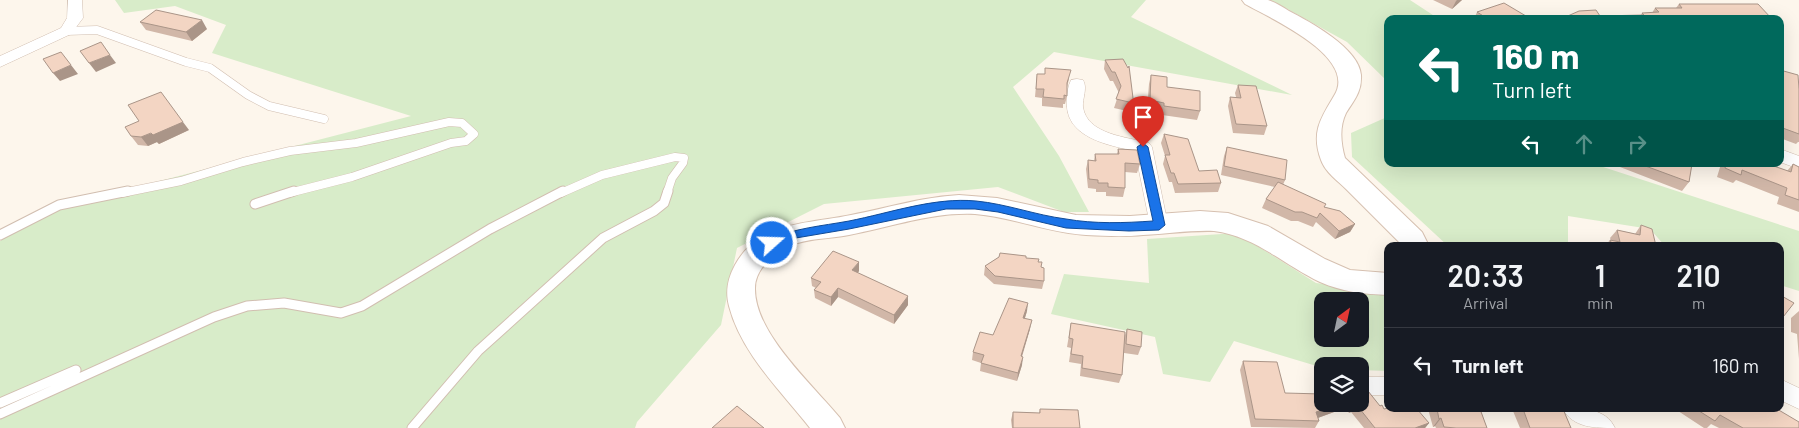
<!DOCTYPE html>
<html lang="en">
<head>
<meta charset="utf-8">
<style>
	body { margin:0; font-family:Barlow,sans-serif; background:#242831; color:#f1f3f6; height:100vh; display:flex; flex-direction:column; font-size:19px; white-space:nowrap }
	* { box-sizing:border-box; margin:0 }
	p { font-size:16px; color:#9ea1a6 }
	.icon { flex:none; width:28px; height:28px; fill:none; stroke:currentColor; stroke-width:2; stroke-linecap:round; stroke-linejoin:round }
	.map { position:relative; flex:1; overflow:hidden }
	.sheet { position:absolute; left:1384px; top:242px; width:400px; height:170px; display:flex; flex-direction:column; background:#171b24; border-radius:10px; box-shadow:0 5px 20px #0002 }
	.sheet>* { flex:none }
	.guide { position:absolute; left:1384px; top:15px; width:400px; height:152px; border-radius:10px; box-shadow:0 5px 20px #0002; background:#00695c; color:#fff; overflow:hidden }
	.needle { width:32px; rotate:33deg }
	.buttons { position:absolute; left:1314px; top:292px; display:grid; gap:10px }
	.buttons a { display:grid; place-items:center; width:55px; height:55px; border-radius:10px; background:#171b24; box-shadow:0 5px 20px #0002; font-size:25px }
	.pin { position:absolute; display:grid; place-items:center; width:42px; height:42px; color:#fff; margin:-51px -21px; border-radius:50% 50% 50% 0; rotate:-45deg; box-shadow:0 0 5px #0007 }
	.pin .icon { rotate:45deg }
	.me { position:absolute; width:55px; margin:-28px; rotate:70deg; stroke-linejoin:round; filter:drop-shadow(0 0 4px #0008) }
	.turn { display:flex; align-items:center; gap:18px; height:105px; padding:0 25px; font-size:22px }
	.turn .icon { width:65px; height:65px; stroke-width:2.5 }
	.turn b { display:block; font-size:35px; line-height:42px }
	.lanes { display:flex; align-items:center; height:48px; padding:0 25px; background:#0003; justify-content:center; gap:25px; direction:ltr }
	.lanes .off { opacity:.35 }
	.eta { display:flex; justify-content:space-evenly; align-items:center; height:85px; text-align:center }
	.eta b { font-size:30px; font-weight:600; line-height:35px }
	ul { padding:0; list-style:none }
	li { display:flex; align-items:center; gap:15px; height:75px; padding:0 25px; border-top:1px solid #363941 }
	li div { flex:1 }
	li b { display:block; font-size:19px }
	li em { font-style:normal }
	.map>svg:first-child { display:block }
	.green { fill:#d8ecc9; fill-rule:evenodd }
	.lines { fill:none; stroke-linecap:round; stroke-linejoin:round }
	.lane-far1-casing { stroke:#d1beb0; stroke-width:9 }
	.lane-casing { stroke:#d1beb0; stroke-width:11 }
	.street-casing { stroke:#d1beb0; stroke-width:1 }
	.secondary-casing { stroke:#d6c0b0; stroke-width:2 }
	.lane-far1 { stroke:#fff; stroke-width:8 }
	.lane { stroke:#fff; stroke-width:9 }
	.street { fill:#fff; fill-rule:evenodd }
	.secondary { fill:#fff; fill-rule:evenodd }
	.wall { fill:#d1b7a8 }
	.shaded-wall { fill:#aa9588 }
	.building { fill:#f3d5c3; stroke:#aa9588 }
	.route { fill:#1a73e8; stroke:#114b97 }
</style>
</head>
<body>
<div class="map">
<svg width="1799" height="428" viewBox="0 0 1799 428">
	<rect width="100%" height="100%" fill="#fdf6ec"/>
	<path class="green" d="M115,0h1031l-15,17 161,78 -238,-43 -41,35 46,69 30,56h-25l-66,-25 -174,17 -87,44 -16,77 -84,97 -2,6h-635v-187l36,-28 375,-97 -199,-63 14,-28 -51,-19 -51,7z
		M1271,0h139l29,19h-51l-1,62 -40,-39z
		M1387,117l1,47h206l205,67v60l-19,-6v-39h-115l-15,-17 -82,-13v30h-120l-96,-89 -1,-24z
		M1237,233l79,50 71,9v79l-27,-1v-4l-40,1 -86,-26 -24,41 -47,-8 -8,-37 -104,-23 13,-40 85,9 -2,-44zM1322,301h38v38h-38z"/>
	<g class="lines">
		<defs>
			<path id="lane-far1" d="M66,31l31,-1 89,32 24,6 38,27 21,11 55,13
				M122,193l59,-12 62,-19 47,-11 66,-8 93,-21 13,1 12,11 -8,7 -15,2 -99,34 -63,16
				M561,193l41,-18 73,-18 9,1 -1,5 -11,15 -5,15"/>
			<path id="lane" d="M255,204l39,-13
				M0,235l59,-30 69,-14
				M0,403l76,-33
				M0,414l214,-97 33,-11 37,-3 57,10 21,-7 128,-77 73,-38
				M412,428l66,-77 125,-113 51,-27 10,-8 4,-12"/>
			<path id="street" d="M68,0h14l1,18 -12,16 -71,33v-11l61,-28 6,-10z
				M1077,79l6,1c5,8 -1,19 0,27 4,28 45,30 66,36l3,4 16,78 -2,5 -7,2 -7,-2 -2,-5 -15,-74c-28,-6 -72,-14 -68,-52 0,-6 1,-13 4,-19z
				M1780,149l19,7v13l-19,-7z
				M1360,377h28v18h-28z
				M1780,379l19,9v21l-19,-9z
				M1563,409c19,-1 43,-1 52,19 -20,0 -42,0 -52,-19z"/>
			<path id="secondary" d="M1242,0c8,0 19,0 26,0 7,2 15,7 21,11 21,11 70,37 72,64 1,17 -7,25 -15,38 -7,14 -5,31 -1,45l77,74 7,14h-26c-19,-19 -38,-38 -57,-57 -8,-8 -21,-17 -25,-29 -10,-27 -1,-41 13,-64 25,-39 -64,-78 -89,-92z
				M959,195l38,3 79,17 54,1 70,-5 28,2 40,13 57,33 25,11 38,3v22c-25,-1 -45,-3 -68,-13 -36,-17 -65,-46 -106,-51 -24,-1 -47,3 -71,4 -19,2 -38,1 -57,0 -38,-2 -73,-18 -111,-21 -44,-2 -84,13 -126,21 -19,4 -42,3 -60,11 -15,7 -34,23 -34,42 -1,45 58,97 85,130l5,10h-35c-29,-37 -69,-75 -81,-122 -4,-15 -1,-28 6,-41 24,-44 73,-41 116,-50 37,-7 71,-18 108,-20z"/>
		</defs>
		<use href="#lane-far1" class="lane-far1-casing"/>
		<use href="#lane" class="lane-casing"/>
		<use href="#street" class="street-casing"/>
		<use href="#secondary" class="secondary-casing"/>
		<use href="#lane-far1" class="lane-far1"/>
		<use href="#lane" class="lane"/>
		<use href="#street" class="street"/>
		<use href="#secondary" class="secondary"/>
	</g>
	<path class="wall" d="M1433,0h29l-10,9z
		M1679,4l93,15 -172,-3 41,-1 1,-2h10l3,-5h21z
		M1477,12l54,7h-57z
		M140,22l67,7 -15,12 -46,-11z
		M1123,59l9,56 -3,1 -2,-5 -13,-3 5,-15 -6,-12h-3l-6,-12 1,-9z
		M1780,70l19,17v55h-1l-2,2 -16,-6z
		M1037,74l32,5 -2,8v9l-2,8h-2v4l-21,-2v-8l-7,-1z
		M1151,75l49,36 -3,9 -35,-5v-4l-15,-2 2,-25z
		M1238,85l29,41 -3,9 -31,-2 -5,-27 2,-9h6l-1,-4z
		M189,130l-30,14 -2,-2 -9,4 -10,-1 -7,-9z
		M1164,134l35,37 22,12 -3,9 -43,1 -3,-11h-3l-6,-18 2,-8 -4,-13z
		M1227,147l58,33 -2,5 72,39 -5,8 -15,7 -19,-17 -3,5 -15,-6h-7l-29,-13 4,-9 9,-12 -54,-12 3,-19z
		M1118,149l22,15 -3,9 -12,-1v16l-2,9 -17,-1v-4h-10v-3l-8,-1 -2,-19 2,-9 6,1 1,-7h22z
		M1621,164h71l-3,18 -7,9 -62,-24z
		M1721,164h47l19,7 6,-7 6,3v45l-22,-8 2,-7 -43,-17 -3,3 -16,-6z
		M1641,225l15,21h-51l5,-6h1l-1,-2 7,-8 18,4z
		M999,257l27,1 12,4 3,5 3,14 -2,8 -48,-5 -10,-9 1,-9z
		M859,271l-1,2 50,32 -14,19 -56,-27 -7,9 -16,-8 -1,-8 2,-2 -4,-2 -1,-8z
		M1027,311l-2,7 5,11 -8,28v8l-5,16 -37,-10 1,-8 -9,-3 1,-8 20,-17z
		M1799,311v48l-2,-25 -6,-2v-14z
		M1071,323l54,12 2,-6 14,18 -3,8 -14,-2 -2,22 -3,8 -39,-7 1,-12 -12,-2 2,-14 -4,-1z
		M1243,361l42,32 37,11h38l20,2 4,3 45,14 -4,5h-61l-13,-16 -2,1 -4,-5 -27,10 1,3 -4,7 -64,-1 -11,-57z
		M1040,409l40,19h-68l-1,-8 2,-8 26,1z
		M1428,409h52l7,19h-51l-1,-2 -2,1z
		M1515,409h48l8,19h-51l-7,-17z
		M1675,409h102l22,19h-80l-8,-4 -4,4h-3z"/>
	<path class="shaded-wall" d="M1457,0h5l-10,9 4,-8z
		M202,20l5,9 -15,12 -6,-9z
		M110,55l6,8 -20,9 -7,-9z
		M71,65l7,9 -18,7 -7,-8z
		M1134,106l-2,9 -3,1 2,-9z
		M183,122l6,8 -30,14 -2,-2 -9,4 -7,-9z
		M1355,224l-5,8 -15,7 4,-8z
		M859,262v9l-6,8 -1,-9z
		M838,288v9l-7,9v-9z
		M908,296v9l-14,19v-9z
		M1028,303l-1,8 -5,16 1,-9z
		M1032,320l-2,9 -11,36 2,-9z
		M1023,357l-1,8 -5,16 1,-8z
		M1340,404h8l-3,4 -33,12 4,-8z
		M1356,404l-5,8 -2,1 5,-8z
		M1441,418l-6,8 -2,1 6,-8z
		M1429,423l-4,5h-10z"/>
	<path class="building" d="M1504,3l27,16h-43l-11,-7z
		M1679,4h79l14,15h-211l18,-8 17,-1 4,6 44,-1 -2,-2 17,-1 -4,-4h27z
		M156,10l46,10 -16,12 -46,-10z
		M101,42l9,13 -21,8 -9,-12z
		M61,52l10,13 -18,8 -10,-14z
		M1123,59l5,9 1,-2 5,40 -3,1 -2,-5 -13,-3 5,-13 -6,-14h-3l-7,-12z
		M1045,68l26,2 -4,13v13l-3,-1v4l-21,-2 1,-8h-8l1,-15h8z
		M1780,70l18,5 1,14v45l-19,-7z
		M1151,75l16,2v10l33,4v20l-36,-5v-3l-14,-3z
		M1238,85l18,1 11,40 -31,-2 -6,-27 11,1z
		M161,92l22,30 -30,13 -2,-2 -10,4 -10,-1 -6,-9 14,-6 -11,-16z
		M1164,134l24,5 11,32 18,-1 4,13 -43,1 -4,-11h-3l-6,-18h5z
		M1227,147l60,13 -2,20 -61,-14z
		M1118,149l19,1 3,14 -15,-1v25l-17,-1v-4h-10v-3l-9,-1 -1,-19 8,1 -1,-7h24z
		M1640,164h52l-3,18z
		M1726,164h42l23,8 2,-8 6,3v33l-14,-5 2,-7 -45,-18 -1,5 -16,-7z
		M1278,182l48,22 -2,3 16,4 15,13 -16,7 -19,-18 -3,5 -15,-6h-7l-29,-13z
		M1641,225l11,4 4,17h-43l-3,-6 10,2 -3,-12 23,5z
		M833,251l26,11 -7,8 56,26 -14,19 -56,-27 -7,9 -17,-7 7,-8 -10,-4z
		M1000,253l26,3v2l13,1 -1,3h4l-1,5 3,1v13l-49,-5 -10,-10 14,-9z
		M1780,295l14,8 -14,18z
		M1009,298l19,5 -5,15 9,2 -11,36 2,1 -5,16 -37,-10 3,-8 -11,-3 7,-20 13,3z
		M1071,323l54,9 -3,43 -40,-7 1,-12 -12,-2 2,-15 -4,-1z
		M1127,329l15,3 -1,15 -15,-3z
		M1243,361l34,1 8,31 37,1v10h18l-24,8 3,9 -64,-2z
		M1360,381l20,25 2,-1 2,4 4,-1v1h29l12,14 -14,5h-40l-19,-24 -2,1 -1,-1h7z
		M737,406l27,22h-52z
		M1040,409l38,1 2,18h-67v-16l27,1z
		M1437,409h43l7,19h-31l-12,-1 -3,-9 -2,1z
		M1523,409h40l8,19h-41z
		M1696,409h81l22,13v6h-56l-23,-13 -5,6z"/>
	<path class="route" d="M1143,143l5,4 17,78 -6,5 -30,1 -63,-3 -68,-16 -23,-3h-29l-97,20 -59,10 -18,8 -5,-4 1,-3c26,-12 54,-14 81,-19 41,-8 85,-24 127,-20 31,3 59,14 90,18 28,5 58,4 87,2l-16,-74z"/>
</svg>
<div class="buttons">
<a><svg class="needle" viewBox="-14 -14 28 28"><path d="M0-13l5 13h-10z" fill="#e53935"/><path d="M0 13l5-13h-10z" fill="#9ea1a6"/></svg></a>
<a><svg class="icon" aria-label="layers" viewBox="0 0 24 24"><path d="M12 4l9 5-9 5-9-5zM3 14l9 5 9-5"/></svg></a>
</div>
<div class="pin" style="left:1143px;top:147px;background:#d93025"><svg class="icon" aria-label="arrive" viewBox="0 0 24 24"><path d="M6 21V4h12l-3 4 3 4H6"/></svg></div>
<svg class="me" style="left:772px;top:243px" viewBox="-20 -20 40 40"><circle r="17" fill="#1a73e8" stroke="#fff" stroke-width="3"/><path d="M0-11L8 9 0 5-8 9z" fill="#fff"/></svg>
<div class="guide">
<div class="turn"><svg class="icon" aria-label="left" viewBox="0 0 24 24"><path d="M17 20v-9H6M10 6l-5 5 5 5"/></svg><div><b>160 m</b>Turn left</div></div>
<div class="lanes"><svg class="icon" aria-label="left" viewBox="0 0 24 24"><path d="M17 20v-9H6M10 6l-5 5 5 5"/></svg><svg class="icon off" aria-label="ahead" viewBox="0 0 24 24"><path d="M12 20V5M6 11l6-6 6 6"/></svg><svg class="icon off" aria-label="right" viewBox="0 0 24 24"><path d="M7 20v-9h11M14 6l5 5-5 5"/></svg></div>
</div>
<section class="sheet">
<div class="eta">
<div><b>20:33</b><p>Arrival</p></div>
<div><b>1</b><p>min</p></div>
<div><b>210</b><p>m</p></div>
</div>
<ul>
<li><svg class="icon" aria-label="left" viewBox="0 0 24 24"><path d="M17 20v-9H6M10 6l-5 5 5 5"/></svg><div><b>Turn left</b></div><em>160 m</em></li>
</ul>
</section>
</div>
</body>
</html>
